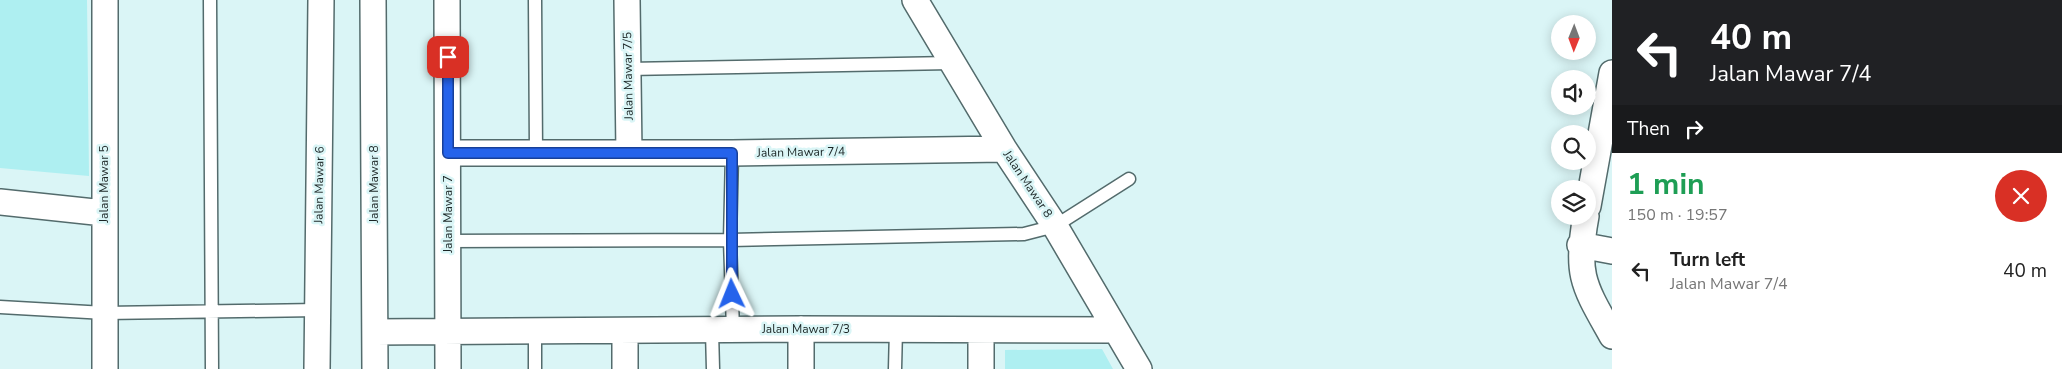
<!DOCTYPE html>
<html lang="en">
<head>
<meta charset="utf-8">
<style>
	body { margin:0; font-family:"Nunito Sans",sans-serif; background:#f2f2f2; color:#222; height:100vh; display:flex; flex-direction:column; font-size:19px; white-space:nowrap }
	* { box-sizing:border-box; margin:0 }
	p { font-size:16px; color:#767676 }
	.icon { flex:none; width:28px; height:28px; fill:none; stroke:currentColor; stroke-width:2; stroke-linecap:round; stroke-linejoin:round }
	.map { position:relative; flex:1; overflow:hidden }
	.drawer { display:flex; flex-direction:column; background:#fff; width:450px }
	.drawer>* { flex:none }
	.top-card { background:#202124; color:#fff; overflow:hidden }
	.needle { width:32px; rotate:181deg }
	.buttons { position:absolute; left:1551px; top:15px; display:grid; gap:10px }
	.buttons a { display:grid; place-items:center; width:45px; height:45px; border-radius:50%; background:#fff; box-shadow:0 2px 12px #0003; font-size:25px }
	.pin { position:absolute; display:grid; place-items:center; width:42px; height:42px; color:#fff; margin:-21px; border-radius:10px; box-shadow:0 2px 8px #0006 }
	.me { position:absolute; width:55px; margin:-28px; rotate:358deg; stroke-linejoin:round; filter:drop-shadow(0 0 4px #0008) }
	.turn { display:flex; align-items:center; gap:18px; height:105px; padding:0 15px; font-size:22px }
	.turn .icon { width:65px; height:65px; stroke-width:2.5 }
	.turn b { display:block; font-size:35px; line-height:42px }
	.then { display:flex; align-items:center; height:48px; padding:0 15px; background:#0003; gap:10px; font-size:19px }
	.round { display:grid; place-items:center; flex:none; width:52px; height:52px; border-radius:26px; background:#f2f2f2 }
	.overview { display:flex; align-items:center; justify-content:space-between; height:85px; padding:0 15px }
	h1 { font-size:30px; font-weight:700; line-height:38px; color:#1e9e55 }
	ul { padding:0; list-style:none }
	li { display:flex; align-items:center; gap:15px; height:65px; padding:0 15px }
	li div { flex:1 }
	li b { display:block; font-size:19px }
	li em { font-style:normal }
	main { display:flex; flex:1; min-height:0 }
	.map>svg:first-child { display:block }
	.green { fill:#aeeff1 }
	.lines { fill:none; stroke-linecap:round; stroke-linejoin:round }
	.service-casing { stroke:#536b6c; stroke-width:15 }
	.minor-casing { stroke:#536b6c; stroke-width:28 }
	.service { stroke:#fff; stroke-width:12 }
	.minor { stroke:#fff; stroke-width:25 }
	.route-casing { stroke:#184099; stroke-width:12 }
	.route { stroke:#2563eb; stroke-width:9 }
	.labels { text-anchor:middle; stroke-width:5; stroke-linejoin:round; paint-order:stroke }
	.street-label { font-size:12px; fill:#1b2525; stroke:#daf5f6 }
</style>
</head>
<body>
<main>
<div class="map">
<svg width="1612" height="369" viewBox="0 0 1612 369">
	<rect width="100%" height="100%" fill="#daf5f6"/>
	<path class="green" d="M0,0h87l2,176 -89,-8z
		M1102,349l11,20h-108v-19z"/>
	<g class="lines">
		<defs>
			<path id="service" d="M210,0l2,369
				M535,0l1,152
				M628,69l323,-6
				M732,153l-2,87 3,90
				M447,241l283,-1 294,-6 31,-8 74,-47
				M0,307l105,6 213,-3
				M712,331l1,38
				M535,332v37
				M895,369l1,-40"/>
			<path id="minor" d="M373,0l2,369
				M447,0l1,369
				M627,0l2,153
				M915,0l89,149 51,77 84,143
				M448,153h284l272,-4
				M0,202l104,11
				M1588,206l24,-133
				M1586,216c-11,59 -2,70 26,120
				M1580,245l32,6
				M801,329v40
				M375,332l426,-3 315,1
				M625,332v37
				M105,369v-369
				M317,369l4,-369
				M981,369v-39"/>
		</defs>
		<use href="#service" class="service-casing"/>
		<use href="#minor" class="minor-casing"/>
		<use href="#service" class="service"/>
		<use href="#minor" class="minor"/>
	</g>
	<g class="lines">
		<defs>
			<path id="route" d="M448,57v96h284v141"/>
		</defs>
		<use href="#route" class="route-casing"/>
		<use href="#route" class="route"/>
	</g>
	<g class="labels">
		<g class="street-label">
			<text transform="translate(628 76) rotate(-91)" y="4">Jalan Mawar 7/5</text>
			<text transform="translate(801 152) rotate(-1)" y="4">Jalan Mawar 7/4</text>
			<text transform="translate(104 184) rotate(-90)" y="4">Jalan Mawar 5</text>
			<text transform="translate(374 184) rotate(-90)" y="4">Jalan Mawar 8</text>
			<text transform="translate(1028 184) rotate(56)" y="4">Jalan Mawar 8</text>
			<text transform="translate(319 185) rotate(-89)" y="4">Jalan Mawar 6</text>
			<text transform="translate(448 214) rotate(-90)" y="4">Jalan Mawar 7</text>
			<text x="806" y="333">Jalan Mawar 7/3</text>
		</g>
	</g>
</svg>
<div class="buttons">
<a><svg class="needle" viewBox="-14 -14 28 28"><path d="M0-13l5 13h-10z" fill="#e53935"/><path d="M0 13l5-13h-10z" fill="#767676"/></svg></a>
<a><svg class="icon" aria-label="sound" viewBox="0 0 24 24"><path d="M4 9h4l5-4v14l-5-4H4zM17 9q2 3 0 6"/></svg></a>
<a><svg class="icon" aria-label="search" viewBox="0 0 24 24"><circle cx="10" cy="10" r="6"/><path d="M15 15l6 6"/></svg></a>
<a><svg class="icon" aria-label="layers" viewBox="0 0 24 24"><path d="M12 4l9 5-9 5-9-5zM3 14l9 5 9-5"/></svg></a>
</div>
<div class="pin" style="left:448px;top:57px;background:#d93025"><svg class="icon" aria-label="arrive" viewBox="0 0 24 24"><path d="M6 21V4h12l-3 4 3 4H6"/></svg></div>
<svg class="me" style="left:732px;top:294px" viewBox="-20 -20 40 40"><path d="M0-17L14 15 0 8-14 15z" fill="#2563eb" stroke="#fff" stroke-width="4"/></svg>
</div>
<section class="drawer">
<div class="top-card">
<div class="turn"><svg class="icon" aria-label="left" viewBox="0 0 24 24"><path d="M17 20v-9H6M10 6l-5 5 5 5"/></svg><div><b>40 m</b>Jalan Mawar 7/4</div></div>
<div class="then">Then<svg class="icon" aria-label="right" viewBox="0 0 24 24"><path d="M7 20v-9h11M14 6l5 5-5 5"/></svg></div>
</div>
<div class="overview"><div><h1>1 min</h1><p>150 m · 19:57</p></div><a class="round" style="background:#d93025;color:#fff"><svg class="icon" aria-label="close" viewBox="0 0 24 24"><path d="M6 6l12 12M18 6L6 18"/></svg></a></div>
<ul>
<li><svg class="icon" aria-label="left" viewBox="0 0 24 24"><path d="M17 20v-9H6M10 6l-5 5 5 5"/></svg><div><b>Turn left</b><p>Jalan Mawar 7/4</p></div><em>40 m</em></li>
</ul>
</section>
</main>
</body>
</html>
